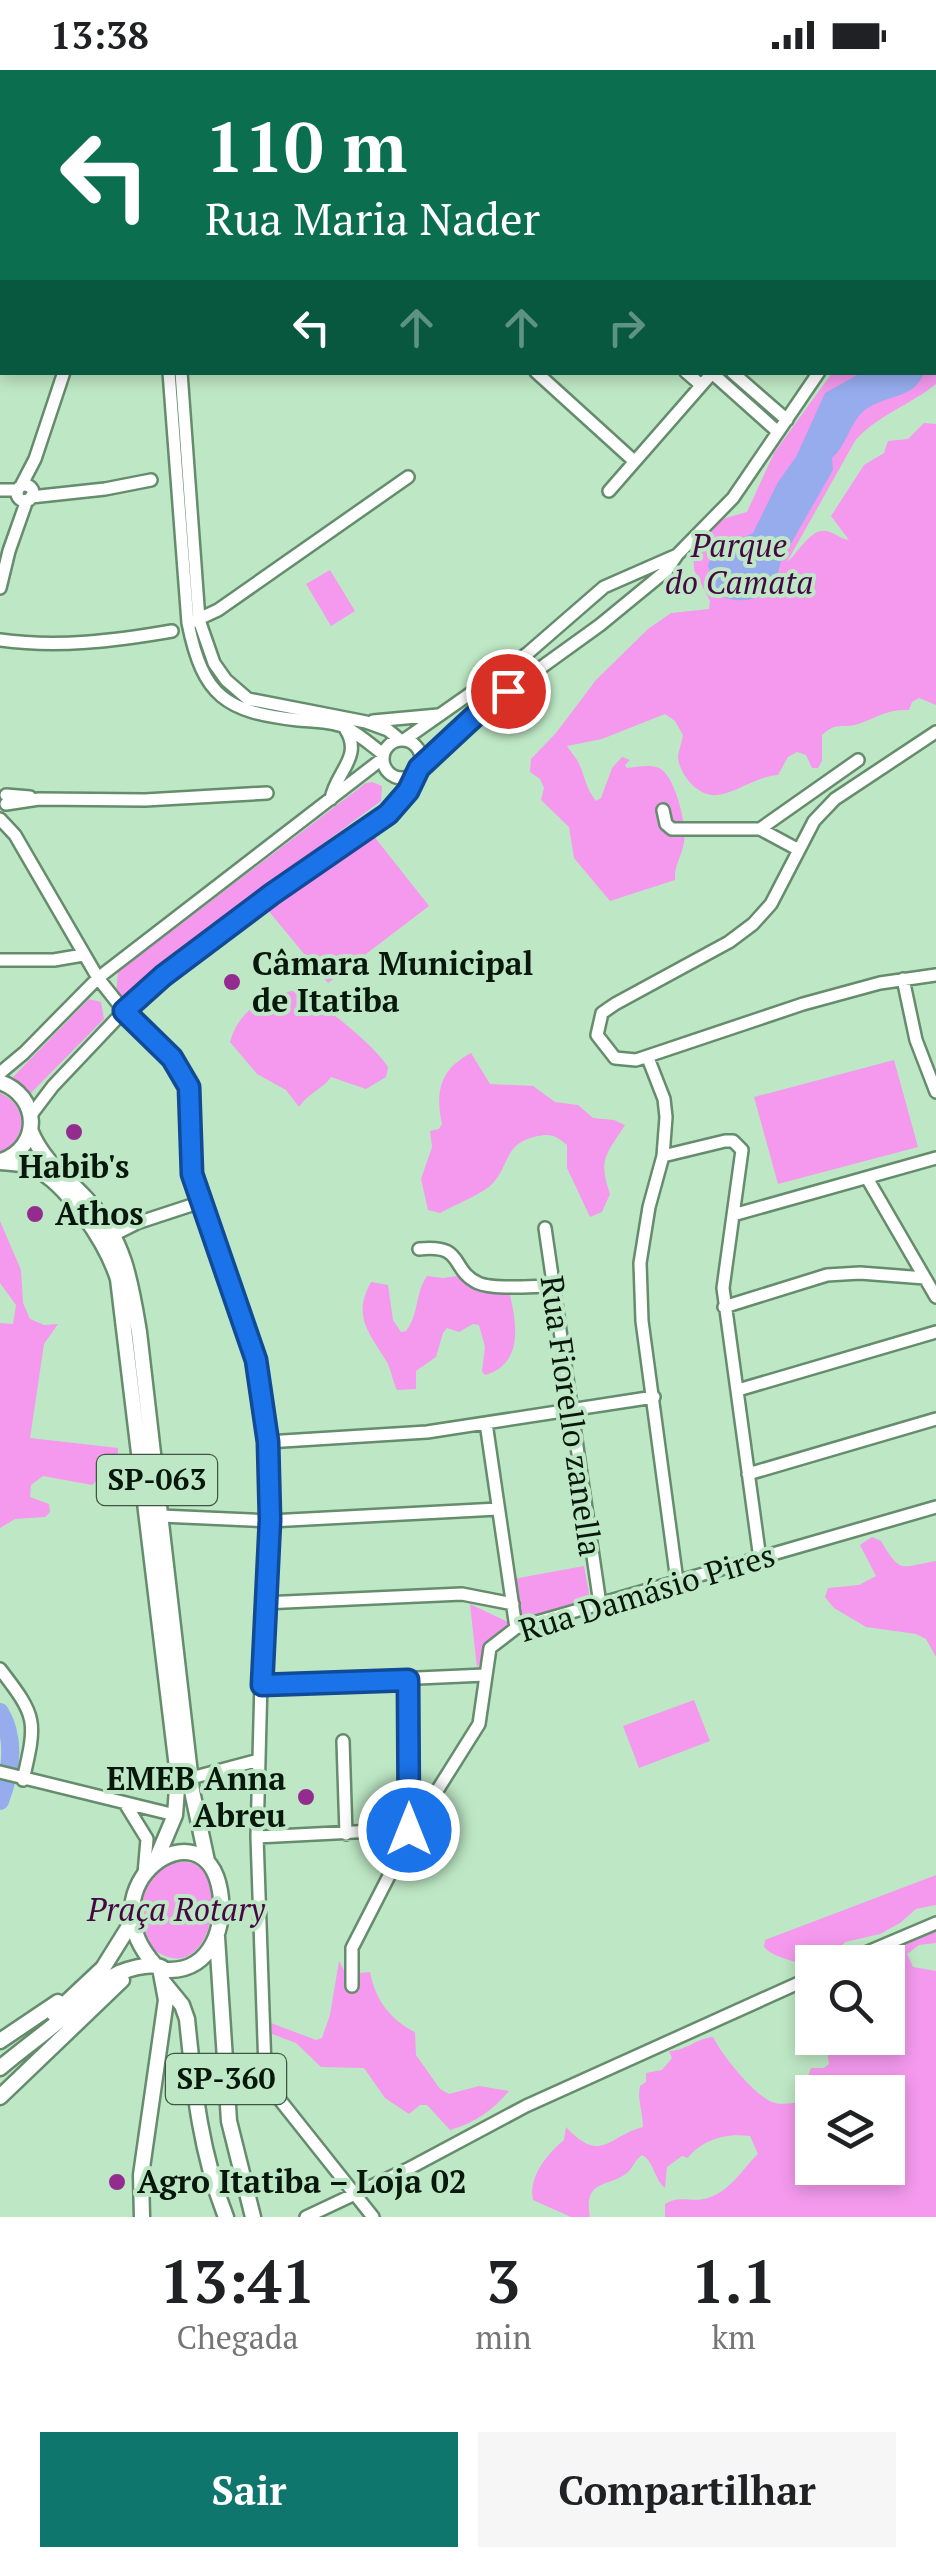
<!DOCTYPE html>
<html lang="pt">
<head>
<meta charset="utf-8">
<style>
	body { margin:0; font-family:"PT Serif",serif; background:#f6f6f6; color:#202124; height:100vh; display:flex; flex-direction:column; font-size:38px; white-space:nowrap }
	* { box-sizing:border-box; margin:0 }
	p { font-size:32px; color:#757577 }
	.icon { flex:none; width:55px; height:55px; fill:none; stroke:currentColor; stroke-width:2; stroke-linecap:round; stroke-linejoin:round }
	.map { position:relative; height:2147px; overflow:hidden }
	.sheet { display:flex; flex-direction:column; background:#fff; flex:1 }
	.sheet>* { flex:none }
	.hud { position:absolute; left:0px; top:0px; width:938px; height:305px; box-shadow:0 5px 15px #0003; background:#0b6e4f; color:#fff; overflow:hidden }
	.tools { position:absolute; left:795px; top:1875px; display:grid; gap:20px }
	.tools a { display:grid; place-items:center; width:110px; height:110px; border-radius:0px; background:#fff; box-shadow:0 5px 15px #0003; font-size:50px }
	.pin { position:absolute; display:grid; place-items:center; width:85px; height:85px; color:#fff; margin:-42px; border:5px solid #fff; border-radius:50%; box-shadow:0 2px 10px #0007 }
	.me { position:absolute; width:110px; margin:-55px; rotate:0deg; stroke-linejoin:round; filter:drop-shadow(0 0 8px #0008) }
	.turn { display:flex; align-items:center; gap:35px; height:210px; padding:0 40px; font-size:45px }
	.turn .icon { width:130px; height:130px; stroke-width:2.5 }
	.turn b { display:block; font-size:70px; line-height:85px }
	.lanes { display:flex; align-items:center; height:95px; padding:0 40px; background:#0003; justify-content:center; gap:50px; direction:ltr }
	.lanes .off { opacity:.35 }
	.eta { display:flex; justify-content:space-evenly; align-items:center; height:170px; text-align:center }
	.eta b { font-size:60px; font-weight:700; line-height:70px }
	.action { display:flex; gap:20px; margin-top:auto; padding:20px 40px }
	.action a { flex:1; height:115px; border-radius:0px; background:#0f766e; color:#fff; font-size:40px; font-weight:700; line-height:115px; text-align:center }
	.action a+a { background:#f6f6f6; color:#202124 }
	.status { display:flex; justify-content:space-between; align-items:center; height:70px; padding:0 50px; background:#fff; direction:ltr }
	.status svg { height:28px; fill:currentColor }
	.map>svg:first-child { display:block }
	.green { fill:#f499ed; fill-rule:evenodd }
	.water { fill:#96aced }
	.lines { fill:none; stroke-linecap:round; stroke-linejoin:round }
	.river { stroke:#96aced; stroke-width:18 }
	.minor-casing { stroke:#658c6c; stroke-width:16 }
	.major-casing { stroke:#658c6c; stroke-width:19 }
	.minor { stroke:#fff; stroke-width:11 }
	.major { stroke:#fff; stroke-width:14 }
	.route-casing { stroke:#114b97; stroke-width:25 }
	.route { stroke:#1a73e8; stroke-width:18 }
	.poi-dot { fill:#942c90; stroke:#bee8c5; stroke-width:4 }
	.labels { text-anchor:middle; stroke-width:8; stroke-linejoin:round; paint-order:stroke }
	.shield { fill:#bee8c5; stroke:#3f5644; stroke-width:2.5 }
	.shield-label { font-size:30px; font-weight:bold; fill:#09180c }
	.park-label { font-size:32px; font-style:italic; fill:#460844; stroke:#bee8c5 }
	.poi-label { font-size:32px; font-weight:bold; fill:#09180c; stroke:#bee8c5; text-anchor:start }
	.street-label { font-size:32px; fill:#09180c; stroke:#bee8c5 }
</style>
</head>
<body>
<div class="status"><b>13:38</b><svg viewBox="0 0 49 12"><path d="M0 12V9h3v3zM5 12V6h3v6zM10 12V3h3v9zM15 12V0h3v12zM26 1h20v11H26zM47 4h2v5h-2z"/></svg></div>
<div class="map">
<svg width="936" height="2147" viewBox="0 0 936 2147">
	<rect width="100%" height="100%" fill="#bee8c5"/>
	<path class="green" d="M936,235v79c-26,21 -60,32 -81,57l-68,121c10,-7 23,-34 39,-31 8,1 14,8 23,9l-18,-24 33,-51 20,-12 4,-12 20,-2 16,-16 12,1v281l-17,-7 -7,4 -3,8c-21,-1 -29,6 -48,13 -18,7 -23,-3 -39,12v26l-4,7h-6l-6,-13 -9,-3 -9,5 -10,18c-24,2 -41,18 -61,20 -19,2 -37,-20 -39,-37 0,-6 4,-16 5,-23l-8,-14 -10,-7 -63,25 -35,7c3,5 7,9 10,14 8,14 8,28 19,41l5,-3 11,-30 10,-11 8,3 -5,5 2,3c10,-1 22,-4 32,0 16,7 28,57 25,74 -2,14 -10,23 -9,38l-65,21 -36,-43 -5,-31 -28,-27 3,-12 -4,-9 -10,-7 1,-13 25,-26 40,-53 52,-51 23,-16 38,-4 1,-8 -16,-31 -1,-24 29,-27 25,-7 27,-59 58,-80 103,-1z
		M330,500l25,41 -24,15 -25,-42z
		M372,712l10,4 -1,15 -102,75 -151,123 -12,-5 2,-22 248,-189z
		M373,765l56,71 -101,77 -61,-74z
		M292,921c23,4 84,56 96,76l-2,10 -20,12 -35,-12c-8,12 -23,16 -32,30l-13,-17 -29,-16 -27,-32c8,-30 33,-46 62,-51z
		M89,929l12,3 3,17 -75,76 -16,-18z
		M471,983l19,31 43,2 22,16 23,3 15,13 21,2 11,5c-19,30 -27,34 -15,69l-8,18 -12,5 -23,-49v-23c-10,-9 -16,-12 -29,-9 -36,7 -27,31 -48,50 -14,11 -34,18 -50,27l-12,-3 -7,-31 11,-32 -2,-16 9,-2 3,-5c-7,-32 -2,-55 29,-71z
		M894,990l24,87 -140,37 -24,-87z
		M0,1023c29,13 28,46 0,60z
		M0,1151l21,49 2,33 7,16 14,6 14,-1 -14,20 -14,94 88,10 -1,33 -14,-6 -11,10 -49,-9 -12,9 -1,12 19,7 1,8 -5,5 -30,2 -15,9v-205l13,1 3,-19 -16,-22z
		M427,1206l16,2 15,-2 52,19c7,30 13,69 -25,80l-3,-4 3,-24 -6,-22 -6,-1 -14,8 -12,-4 -4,5 -7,24 -20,14v18l-19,1c-5,-10 -6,-23 -12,-31 -18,-29 -32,-44 -14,-77l17,3 5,35 8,12 5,-1c13,-16 9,-38 21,-55z
		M872,1467l9,4c20,34 20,26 55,20v96l-10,-18 -10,-5 -50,-7 -32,-19 -9,-11 3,-9 31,-3 17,-9 -16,-31z
		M584,1496l7,38 -62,20 -10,-5 -6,-40z
		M470,1534l38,18 1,8 -19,15 -13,23z
		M694,1630l16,41 -71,27 -16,-42z
		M179,1792c8,0 16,0 22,6 27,26 4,125 -52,78l1,-5c-20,-23 -4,-76 29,-79z
		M936,1805v30l-20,4 -16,14 -20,11 -35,8 -14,18 2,2h-21v8c-16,-12 -35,-9 -48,-23l1,-7z
		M936,1855v18l-17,2 -12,9 6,13 23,4v246h-271v-13c14,-9 24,-2 39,-5 26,-6 37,-29 54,-45l-8,-18c-22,-3 -48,3 -62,22l-6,-2 -15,11 -2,21c-11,-9 -11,-27 -23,-33 -7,5 -10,14 -15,18 -20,15 -44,6 -37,44h-19l-38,-17c-5,-23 14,-46 31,-60l2,-13c35,38 42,9 77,0 0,-14 -6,-28 -3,-41l6,-4v-9l16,-3 10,-12 -3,-7c17,0 28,-13 44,-14 9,18 40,57 59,65 10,4 21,0 32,0l3,-5 -2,-13 6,-16h13l5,-4 -4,-26h63v-76h-53zM812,2022h76v76h-76z
		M339,1891l7,13 24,-2c5,27 20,48 45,60l1,23 24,34 9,5 30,-8 30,5c-16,19 -34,32 -59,39l-23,-25h-7l-11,9 -24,-16 -21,-30 -43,-1 -25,-24 -24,-9 -1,-11 45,17 6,-2 8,-23z"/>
	<path class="water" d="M861,303h63c-9,24 -33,22 -53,33 -21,11 -22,37 -39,52l1,12 -52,91 -7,27c-20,12 -33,17 -55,7l-11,-29 5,-15 40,-18 25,-51 18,-25 29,-64z"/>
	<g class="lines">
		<path class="river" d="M0,1642c16,27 11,60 0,89"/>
		<defs>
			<path id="minor" d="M72,0l1,2
				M179,0l1,2
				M193,0l1,2
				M605,2l2,-2
				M935,229l1,1
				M169,302l19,251c15,74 38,89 110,97 15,1 33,1 47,7 14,7 26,18 38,27
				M181,302l18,248 15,43 12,17 22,19 118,23 22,8 12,10
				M536,302l98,89
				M686,302l15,13
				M732,302l55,48
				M712,303l66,59
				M17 423a8 8 0 1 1 16 0a8 8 0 1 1-16 0Z
				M21,416l14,-27 29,-87
				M0,420h18
				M609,421l104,-119
				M31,427l74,-8 46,-9
				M0,518l9,-37 18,-51
				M192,552l26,-12 190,-133
				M0,570c58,8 114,1 172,-9
				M373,651l65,-6
				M936,662l-101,67 -21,22 -43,83 -18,20 -24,18 -114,62 -13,9 -5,22 18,23 21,2 167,-56 77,-21 56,-8
				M383 689a19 19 0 1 1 38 0a19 19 0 1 1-38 0Z
				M404,670l124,-87 76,-66 73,-32
				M419,698l59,-55 122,-88 67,-55 10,-15 56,-57 86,-126
				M6,725l24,2
				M331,729c4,-26 32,-42 15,-69
				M6,734l33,-5 106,1 122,-7
				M663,740l3,14 6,5h88l39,21
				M0,749l15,16 83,143 26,33 48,47 17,29 3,86 64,187 11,82 3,79 -7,82 -6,234 8,232 11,26 97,122
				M760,759l98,-69
				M0,890h54l29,-5
				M903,909l13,61 20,52
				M648,988l16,41 2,18 -3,39 -14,51 -9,56 2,58 35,260
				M0,1003l24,-20 74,-75 284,-219
				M31,1045l22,-29 71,-75 39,-35 109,-82 116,-81 19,-22 6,-16
				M663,1086l62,-15h8l9,9 -19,138 37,271
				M867,1108l69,119
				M733,1145l203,-57
				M545,1158l55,376
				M113,1165l24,-12 64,-21
				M419,1179c47,-5 30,20 59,34 16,7 56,3 74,3
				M724,1237l103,-32 33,-2 65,5
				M738,1320l198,-58
				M486,1353l30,205
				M267,1372l160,-10 227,-35
				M748,1404l188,-55
				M161,1446l109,5 228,-12
				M263,1533l199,-9 51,10
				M0,1599c37,48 37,51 23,111
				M408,1610l1,150
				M261,1615l224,-10
				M343,1671l3,93
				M0,1702l175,43
				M191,1708l68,-18
				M126,1735l21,34 -3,35
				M257,1767l156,-8
				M844,1892l92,-39
				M352,1916v-38l61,-119 66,-105 11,-76 26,-20 420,-121
				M306,2147l102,-48 118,-63 286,-129"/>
			<path id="major" d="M0,1012c40,14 42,65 1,79
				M31,1062c13,31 37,46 59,71 35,38 41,81 49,129l53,459 15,70
				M0,1092c10,1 22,1 32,5 35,15 75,77 86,112l60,497 -3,39 -19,45
				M217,1867l12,184 24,96
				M164,1913l18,22 5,14c7,69 13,133 39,198
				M54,1944l49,-46 30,-48
				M0,1971l58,-39
				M0,1998c21,-18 44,-34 65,-52 17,-14 34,-33 54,-43 9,-4 27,-9 37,-7 13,2 1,4 14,4 42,0 56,-45 50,-79 -15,-90 -138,-7 -65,74
				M0,2027l122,-117
				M142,2147l-1,-42 25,-175 -6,-32"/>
		</defs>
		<use href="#minor" class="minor-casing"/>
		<use href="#major" class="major-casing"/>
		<use href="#minor" class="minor"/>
		<use href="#major" class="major"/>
	</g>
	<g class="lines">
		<defs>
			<path id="route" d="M409,1760l-1,-150 -146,5 8,-165 -2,-78 -12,-82 -64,-186 -3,-87 -17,-29 -48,-47 39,-35 109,-82 116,-80 20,-23 11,-23 59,-55 30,-22"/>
		</defs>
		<use href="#route" class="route-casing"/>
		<use href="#route" class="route"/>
	</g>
	<g class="poi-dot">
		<circle cx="232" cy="912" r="10"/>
		<circle cx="74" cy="1062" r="10"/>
		<circle cx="35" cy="1144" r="10"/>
		<circle cx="306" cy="1727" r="10"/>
		<circle cx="117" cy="2112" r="10"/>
	</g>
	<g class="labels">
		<g class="shield">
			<rect x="97" y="1385" width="120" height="50" rx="8"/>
			<rect x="166" y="1984" width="120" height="50" rx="8"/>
		</g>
		<g class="shield-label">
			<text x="157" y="1420">SP-063</text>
			<text x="226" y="2019">SP-360</text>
		</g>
		<g class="park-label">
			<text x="739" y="487">Parque<tspan x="739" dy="37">do Camata</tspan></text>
			<text x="176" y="1851">Praça Rotary</text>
		</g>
		<g class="poi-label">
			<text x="252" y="905">Câmara Municipal<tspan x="252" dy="37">de Itatiba</tspan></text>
			<text x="74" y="1108" text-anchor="middle">Habib's</text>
			<text x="55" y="1155">Athos</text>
			<text x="286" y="1720" text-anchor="end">EMEB Anna<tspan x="286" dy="37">Abreu</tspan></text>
			<text x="137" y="2123">Agro Itatiba – Loja 02</text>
		</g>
		<g class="street-label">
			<text transform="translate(571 1346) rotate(82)" y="11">Rua Fiorello zanella</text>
			<text transform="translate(647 1523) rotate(-17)" y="11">Rua Damásio Pires</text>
		</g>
	</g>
</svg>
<div class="tools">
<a><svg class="icon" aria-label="search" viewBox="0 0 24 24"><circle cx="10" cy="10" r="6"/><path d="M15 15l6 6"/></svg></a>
<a><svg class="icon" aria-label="layers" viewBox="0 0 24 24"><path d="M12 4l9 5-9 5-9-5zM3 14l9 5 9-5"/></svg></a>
</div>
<div class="pin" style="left:508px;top:621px;background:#d93025"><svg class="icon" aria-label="arrive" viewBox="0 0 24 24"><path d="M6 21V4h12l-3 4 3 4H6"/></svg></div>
<svg class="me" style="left:409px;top:1760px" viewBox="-20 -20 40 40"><circle r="17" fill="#1a73e8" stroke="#fff" stroke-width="3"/><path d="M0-11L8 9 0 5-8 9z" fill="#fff"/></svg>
<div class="hud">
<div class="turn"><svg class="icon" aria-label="left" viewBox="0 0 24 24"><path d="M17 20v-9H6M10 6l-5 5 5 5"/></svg><div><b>110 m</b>Rua Maria Nader</div></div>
<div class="lanes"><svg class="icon" aria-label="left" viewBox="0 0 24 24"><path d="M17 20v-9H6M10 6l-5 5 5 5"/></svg><svg class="icon off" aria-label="ahead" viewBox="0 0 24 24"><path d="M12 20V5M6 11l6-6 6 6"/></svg><svg class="icon off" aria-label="ahead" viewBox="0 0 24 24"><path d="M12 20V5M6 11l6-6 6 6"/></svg><svg class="icon off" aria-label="right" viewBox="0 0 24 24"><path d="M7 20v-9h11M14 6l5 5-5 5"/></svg></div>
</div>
</div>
<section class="sheet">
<div class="eta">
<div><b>13:41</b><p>Chegada</p></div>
<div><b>3</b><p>min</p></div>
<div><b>1.1</b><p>km</p></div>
</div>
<div class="action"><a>Sair</a><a>Compartilhar</a></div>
</section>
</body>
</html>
